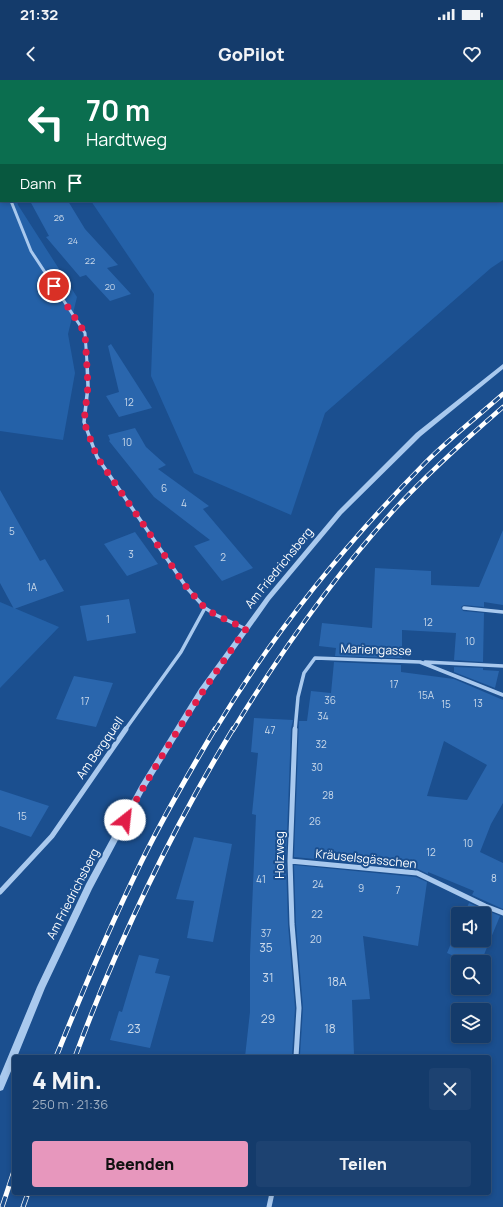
<!DOCTYPE html>
<html lang="de">
<head>
<meta charset="utf-8">
<style>
	body { margin:0; font-family:Manrope,sans-serif; background:#1d4271; color:#f1f3f6; height:100vh; display:flex; flex-direction:column; font-size:15px; white-space:nowrap }
	* { box-sizing:border-box; margin:0 }
	p { font-size:13px; color:#9dadc1 }
	.icon { flex:none; width:22px; height:22px; fill:none; stroke:currentColor; stroke-width:2; stroke-linecap:round; stroke-linejoin:round }
	.map { position:relative; flex:1; overflow:hidden }
	.drawer { position:absolute; left:12px; top:975px; width:479px; height:140px; display:flex; flex-direction:column; background:#143b6b; border-radius:4px; box-shadow:0 2px 6px #0003,0 0 0 1px #33557e }
	.drawer>* { flex:none }
	.hud { position:absolute; left:0px; top:0px; width:503px; height:122px; box-shadow:0 2px 6px #0003,0 0 0 1px #33557e; background:#0b6e4f; color:#fff; overflow:hidden }
	.buttons { position:absolute; left:451px; top:827px; display:grid; gap:8px }
	.buttons a { display:grid; place-items:center; width:40px; height:40px; border-radius:4px; background:#143b6b; box-shadow:0 2px 6px #0003,0 0 0 1px #33557e; font-size:20px }
	.pin { position:absolute; display:grid; place-items:center; width:34px; height:34px; color:#fff; margin:-17px; border:2px solid #fff; border-radius:50%; box-shadow:0 1px 4px #0007 }
	.me { position:absolute; width:44px; margin:-22px; rotate:29deg; stroke-linejoin:round; filter:drop-shadow(0 0 3px #0008) }
	.turn { display:flex; align-items:center; gap:14px; height:84px; padding:0 20px; font-size:18px }
	.turn .icon { width:52px; height:52px; stroke-width:2.5 }
	.turn b { display:block; font-size:28px; line-height:34px }
	.then { display:flex; align-items:center; height:38px; padding:0 20px; background:#0003; gap:8px; font-size:15px }
	.round { display:grid; place-items:center; flex:none; width:42px; height:42px; border-radius:4px; background:#1d4271 }
	.headline { display:flex; align-items:center; justify-content:space-between; height:68px; padding:0 20px }
	h1 { font-size:24px; font-weight:800; line-height:30px }
	.action { display:flex; gap:8px; margin-top:auto; padding:8px 20px }
	.action a { flex:1; height:46px; border-radius:4px; background:#e797bd; color:#111; font-size:16px; font-weight:800; line-height:46px; text-align:center }
	.action a+a { background:#1d4271; color:#f1f3f6 }
	.status { display:flex; justify-content:space-between; align-items:center; height:28px; padding:0 20px; background:#143b6b; direction:ltr }
	.status svg { height:11px; fill:currentColor }
	header { display:flex; justify-content:space-between; align-items:center; height:52px; padding:0 20px; background:#143b6b; font-size:18px; font-weight:800 }
	.map>svg:first-child { display:block }
	.green { fill:#2461a8 }
	.building { fill:#2a66ad; fill-rule:evenodd }
	.lines { fill:none; stroke-linecap:round; stroke-linejoin:round }
	.minor-far2 { stroke:#a9c9ee; stroke-width:3 }
	.minor-far1 { stroke:#a9c9ee; stroke-width:3.5 }
	.minor { stroke:#a9c9ee; stroke-width:5 }
	.tertiary { fill:#a9c9ee; fill-rule:evenodd }
	.rail-far1-casing { stroke:#fff; stroke-width:4.5 }
	.rail-casing { stroke:#fff; stroke-width:5 }
	.rail-far1 { stroke:#1b4f8f; stroke-width:3; stroke-dasharray:8; stroke-linecap:butt }
	.rail { stroke:#1b4f8f; stroke-width:3.5; stroke-dasharray:11; stroke-linecap:butt }
	.route { stroke:#e11d48; stroke-width:7; stroke-dasharray:0 12.6 }
	.labels { text-anchor:middle; stroke-width:4; stroke-linejoin:round; paint-order:stroke }
	.far-number-label { font-size:9px; fill:#cad9ea }
	.number-label { font-size:10px; fill:#cad9ea }
	.street-label { font-size:12px; fill:#fff; stroke:#1b4f8f }
	.near-number-label { font-size:12px; fill:#cad9ea }
</style>
</head>
<body>
<div class="status"><b>21:32</b><svg viewBox="0 0 49 12"><path d="M0 12V9h3v3zM5 12V6h3v6zM10 12V3h3v9zM15 12V0h3v12zM26 1h20v11H26zM47 4h2v5h-2z"/></svg></div>
<header><svg class="icon" aria-label="back" viewBox="0 0 24 24"><path d="M15 5l-7 7 7 7"/></svg>GoPilot<svg class="icon" aria-label="heart" viewBox="0 0 24 24"><path d="M12 20l-8-8c-3-5 5-10 8-4 3-6 11-1 8 4z"/></svg></header>
<div class="map">
<svg width="503" height="1127" viewBox="0 0 503 1127">
	<rect width="100%" height="100%" fill="#1b4f8f"/>
	<path class="green" d="M0,0h503v180l-12,8 -166,145 -34,102 -97,-42 -43,-97 3,-82 -63,-93h411v-120h-501v120h16l1,4 59,92 -9,37 7,39 -12,67 -63,-9z
		M0,522l59,25 -59,61z"/>
	<path class="building" d="M30,121h38l17,28 33,36 -11,3 24,26 -21,7 -24,-26 -6,2 -34,-40 3,-1z
		M111,264l41,64 -33,9 -13,-21 13,-4 -11,-46z
		M135,348l11,19 20,18 -8,4 51,37 -6,3 50,59 -31,13 -28,-35 16,-6 -56,-43 -45,-56 1,-1 -2,-5z
		M0,410l40,71 5,-2 19,32 -50,18 -14,-26z
		M503,450v75l-19,-3v5l-20,-2 -3,2 2,4 21,2 -1,49 -29,-2 2,-27 -54,-3v28l-67,-2 1,-8 -17,-2 3,-23 50,5 3,-60 56,3v14l48,2z
		M135,452l23,32 -31,12 -23,-32z
		M129,519l7,34 -49,8 -7,-35z
		M334,582l67,3v7l53,7 49,21v103l-12,21 -11,28 23,11v46l-31,-14 2,-4 -46,-19v2l-10,-5 -124,-12 5,-136h8l4,-30 20,2zM444,661l43,24 -20,35 -40,-4z
		M454,587l29,1v2l16,1 -4,17 -41,-16z
		M74,596l39,7 -17,44 -40,-8z
		M254,638l39,2 -2,9 -5,132 2,63 7,84 -3,47h-8v2h-39l5,-45v-57l6,-140 -4,-1 6,-61 -7,-1z
		M0,710l49,16 -18,31 -31,-11z
		M194,757l38,7 -19,98 -26,-4 7,-37 -18,-2z
		M294,785l122,12 11,5 -9,64 -55,-10 7,63 -18,1 2,55h-54l3,-47 -7,-84z
		M469,823l31,13 -19,46h-13l-21,-9 11,-26v13h26v-26h-20z
		M139,875l20,4 -4,14 15,3 -20,72 -40,-8 9,-29 3,1z"/>
	<g class="lines">
		<path class="minor-far2" d="M0,92l1,3
			M11,121l20,50 54,82 2,30"/>
		<path class="minor-far1" d="M87,282l1,24 -4,36 13,35 90,131 18,20 11,7 30,14
			M464,528l39,4
			M425,582l78,4
			M125,650l56,-78 24,-44
			M295,650l3,-33 6,-24 11,-15 105,4 83,33"/>
		<path class="minor" d="M295,649l-5,132 2,63 7,84 -3,49
			M290,781l127,12 68,33 18,7
			M0,812l52,-56 74,-107
			M269,1127l3,-14"/>
		<path class="tertiary" d="M503,284v5l-82,67 -79,78 -72,86 -65,92 -60,97 -53,100 -47,99 -28,69h-3v7l-11,26 -3,1v-15l37,-89 49,-103 54,-99 59,-96 67,-92 72,-86 78,-78z"/>
		<defs>
			<path id="rail-far1" d="M215,650c59,-98 130,-186 211,-268 24,-24 51,-45 77,-68
				M233,650c47,-77 99,-151 160,-219 34,-37 72,-71 110,-104"/>
			<path id="rail" d="M56,977c25,-62 51,-124 80,-184 23,-49 51,-97 79,-144
				M75,977c42,-113 95,-224 158,-328
				M2,1127l12,-36
				M23,1127l5,-14"/>
		</defs>
		<use href="#rail-far1" class="rail-far1-casing"/>
		<use href="#rail" class="rail-casing"/>
		<use href="#rail-far1" class="rail-far1"/>
		<use href="#rail" class="rail"/>
	</g>
	<g class="lines">
		<path class="route" d="M54,206l31,47 3,53 -4,36 13,35 90,131 18,20 11,7 30,14c-45,63 -84,124 -121,191"/>
	</g>
	<g class="labels">
		<g class="far-number-label">
			<text x="59" y="141">26</text>
			<text x="73" y="164">24</text>
			<text x="90" y="184">22</text>
			<text x="110" y="210">20</text>
		</g>
		<g class="number-label">
			<text x="129" y="326">12</text>
			<text x="127" y="366">10</text>
			<text x="164" y="412">6</text>
			<text x="184" y="427">4</text>
			<text x="12" y="455">5</text>
			<text x="131" y="478">3</text>
			<text x="223" y="481">2</text>
			<text x="32" y="511">1A</text>
			<text x="108" y="543">1</text>
			<text x="428" y="546">12</text>
			<text x="470" y="565">10</text>
			<text x="394" y="608">17</text>
			<text x="426" y="619">15A</text>
			<text x="330" y="624">36</text>
			<text x="85" y="625">17</text>
			<text x="478" y="627">13</text>
			<text x="446" y="628">15</text>
			<text x="323" y="640">34</text>
			<text x="270" y="654">47</text>
			<text x="321" y="668">32</text>
			<text x="317" y="691">30</text>
			<text x="328" y="719">28</text>
			<text x="22" y="740">15</text>
			<text x="315" y="745">26</text>
			<text x="468" y="767">10</text>
			<text x="431" y="776">12</text>
			<text x="494" y="802">8</text>
			<text x="261" y="803">41</text>
			<text x="318" y="808">24</text>
			<text x="361" y="812">9</text>
			<text x="398" y="814">7</text>
			<text x="317" y="838">22</text>
			<text x="266" y="857">37</text>
			<text x="316" y="863">20</text>
		</g>
		<g class="street-label">
			<text transform="translate(279 488) rotate(-51)" y="4">Am Friedrichsberg</text>
			<text transform="translate(376 570) rotate(2)" y="4">Mariengasse</text>
			<text transform="translate(100 668) rotate(-55)" y="4">Am Bergquell</text>
			<text transform="translate(280 775) rotate(-90)" y="4">Holzweg</text>
			<text transform="translate(366 779) rotate(6)" y="4">Kräuselsgässchen</text>
			<text transform="translate(73 814) rotate(-63)" y="4">Am Friedrichsberg</text>
		</g>
		<g class="near-number-label">
			<text x="266" y="872">35</text>
			<text x="268" y="902">31</text>
			<text x="337" y="906">18A</text>
			<text x="268" y="943">29</text>
			<text x="134" y="953">23</text>
			<text x="330" y="953">18</text>
		</g>
	</g>
</svg>
<div class="buttons">
<a><svg class="icon" aria-label="sound" viewBox="0 0 24 24"><path d="M4 9h4l5-4v14l-5-4H4zM17 9q2 3 0 6"/></svg></a>
<a><svg class="icon" aria-label="search" viewBox="0 0 24 24"><circle cx="10" cy="10" r="6"/><path d="M15 15l6 6"/></svg></a>
<a><svg class="icon" aria-label="layers" viewBox="0 0 24 24"><path d="M12 4l9 5-9 5-9-5zM3 14l9 5 9-5"/></svg></a>
</div>
<div class="pin" style="left:54px;top:206px;background:#d93025"><svg class="icon" aria-label="arrive" viewBox="0 0 24 24"><path d="M6 21V4h12l-3 4 3 4H6"/></svg></div>
<svg class="me" style="left:125px;top:740px" viewBox="-20 -20 40 40"><circle r="19" fill="#fff"/><path d="M0-13L10 11 0 6-10 11z" fill="#e11d48"/></svg>
<div class="hud">
<div class="turn"><svg class="icon" aria-label="left" viewBox="0 0 24 24"><path d="M17 20v-9H6M10 6l-5 5 5 5"/></svg><div><b>70 m</b>Hardtweg</div></div>
<div class="then">Dann<svg class="icon" aria-label="arrive" viewBox="0 0 24 24"><path d="M6 21V4h12l-3 4 3 4H6"/></svg></div>
</div>
<section class="drawer">
<div class="headline"><div><h1>4 Min.</h1><p>250 m · 21:36</p></div><a class="round"><svg class="icon" aria-label="close" viewBox="0 0 24 24"><path d="M6 6l12 12M18 6L6 18"/></svg></a></div>
<div class="action"><a>Beenden</a><a>Teilen</a></div>
</section>
</div>
</body>
</html>
